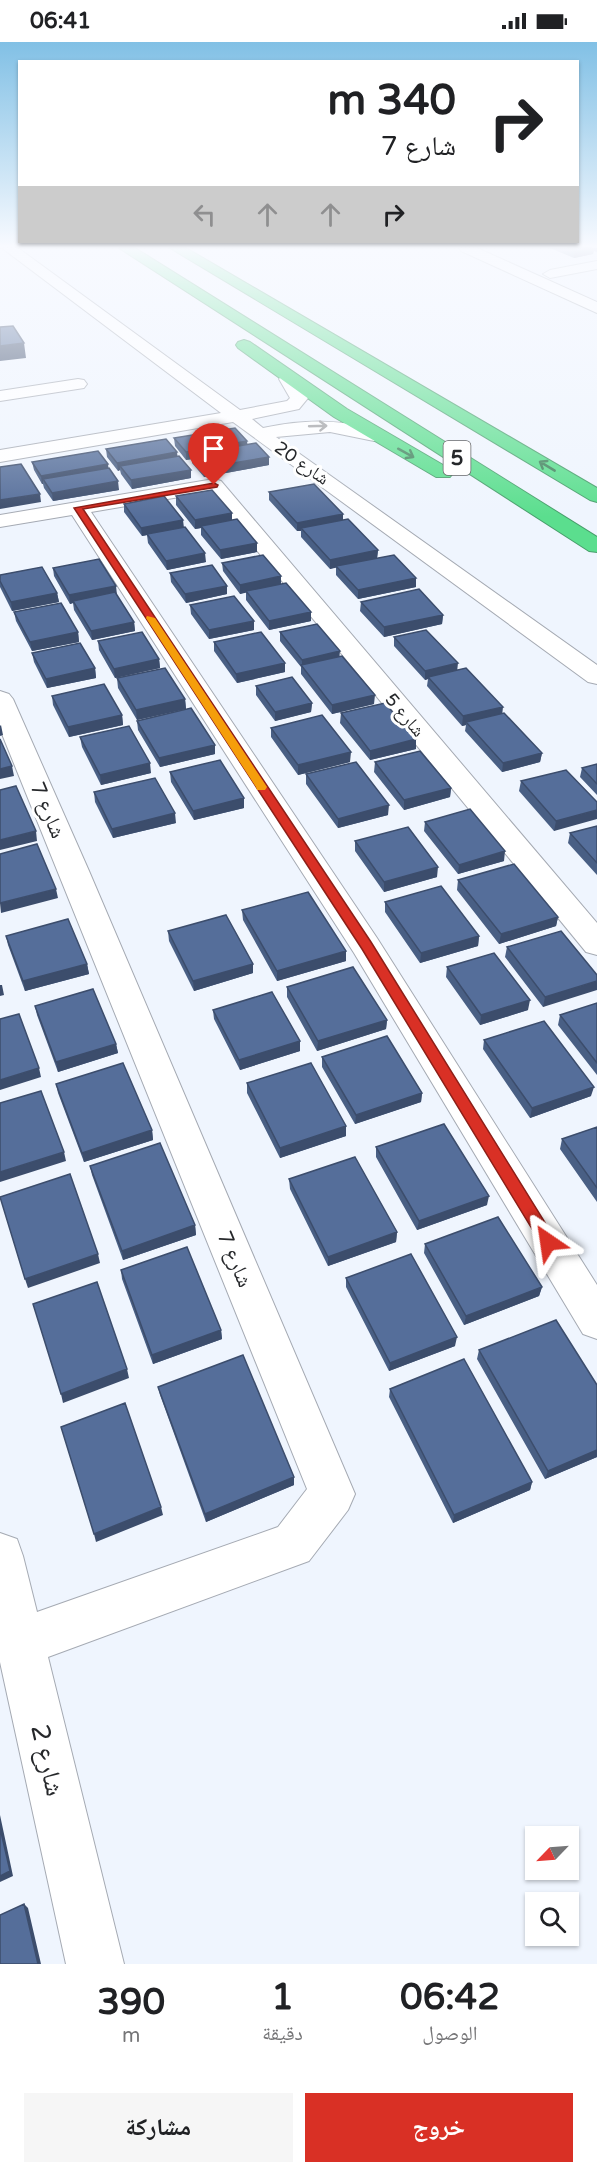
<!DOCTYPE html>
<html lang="ar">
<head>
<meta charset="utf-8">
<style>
	body { margin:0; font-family:"Varela Round","Noto Naskh Arabic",sans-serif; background:#f6f6f6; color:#202124; direction:rtl; height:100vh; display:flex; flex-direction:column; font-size:22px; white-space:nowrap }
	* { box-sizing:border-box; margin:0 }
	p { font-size:20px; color:#757577 }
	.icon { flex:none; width:33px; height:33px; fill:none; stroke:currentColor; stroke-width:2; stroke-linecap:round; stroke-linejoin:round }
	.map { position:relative; height:1922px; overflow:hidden; direction:ltr }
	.sheet { display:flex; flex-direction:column; background:#fff; flex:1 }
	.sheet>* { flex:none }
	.guide { position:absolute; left:18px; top:18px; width:561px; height:183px; border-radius:0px; box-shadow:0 2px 4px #0004; direction:rtl; background:#fff; color:#202124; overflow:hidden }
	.needle { width:39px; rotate:245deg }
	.buttons { position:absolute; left:525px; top:1784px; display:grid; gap:12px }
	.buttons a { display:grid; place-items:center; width:54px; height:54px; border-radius:0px; background:#fff; box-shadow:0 2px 4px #0004; font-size:30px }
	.pin { position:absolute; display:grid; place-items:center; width:51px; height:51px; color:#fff; margin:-62px -26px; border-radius:50% 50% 50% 0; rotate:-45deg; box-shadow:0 0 6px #0007 }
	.pin .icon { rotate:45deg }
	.me { position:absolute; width:66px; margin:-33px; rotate:328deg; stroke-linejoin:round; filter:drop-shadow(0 0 4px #0008) }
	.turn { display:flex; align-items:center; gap:21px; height:126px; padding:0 24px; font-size:27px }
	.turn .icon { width:78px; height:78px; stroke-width:2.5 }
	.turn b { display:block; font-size:42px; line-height:51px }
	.lanes { display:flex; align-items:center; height:57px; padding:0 24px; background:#0003; justify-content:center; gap:30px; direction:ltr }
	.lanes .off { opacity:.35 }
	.eta { display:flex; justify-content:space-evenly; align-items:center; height:102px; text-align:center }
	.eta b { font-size:36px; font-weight:700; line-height:42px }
	.action { display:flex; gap:12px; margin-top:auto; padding:12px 24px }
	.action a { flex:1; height:69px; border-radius:0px; background:#d93025; color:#fff; font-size:24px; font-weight:700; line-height:69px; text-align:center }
	.action a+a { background:#f6f6f6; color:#202124 }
	.status { display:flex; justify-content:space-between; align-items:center; height:42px; padding:0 30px; background:#fff; direction:ltr }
	.status svg { height:16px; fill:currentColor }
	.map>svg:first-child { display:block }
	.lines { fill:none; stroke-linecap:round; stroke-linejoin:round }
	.minor-casing { stroke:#a5aab3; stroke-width:2 }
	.highway-casing { stroke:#489e6b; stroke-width:2 }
	.minor { fill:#fff; fill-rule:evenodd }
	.highway { fill:#5bde8e; fill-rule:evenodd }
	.wall { fill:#495f84 }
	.shaded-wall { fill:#3c4d6c }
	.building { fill:#556e9a; stroke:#3c4d6c; stroke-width:1.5 }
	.oneway { stroke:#9d9ea0 }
	.oneway2 { stroke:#40835c }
	.route { fill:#d93025; stroke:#8d1f18; stroke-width:1.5 }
	.slow { fill:#f59e0b }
	.labels { text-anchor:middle; stroke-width:6; stroke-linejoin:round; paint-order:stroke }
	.far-street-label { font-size:18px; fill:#26282b; stroke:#fff }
	.shield { fill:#fff; stroke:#67686b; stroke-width:1.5 }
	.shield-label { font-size:20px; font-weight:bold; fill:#26282b }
	.street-label { font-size:21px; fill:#26282b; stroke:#fff }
	.near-street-label { font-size:26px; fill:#26282b; stroke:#fff }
</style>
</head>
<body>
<div class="status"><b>06:41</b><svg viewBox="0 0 49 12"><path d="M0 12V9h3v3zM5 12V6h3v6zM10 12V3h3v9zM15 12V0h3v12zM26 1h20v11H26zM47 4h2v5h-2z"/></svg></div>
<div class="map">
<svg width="597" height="1922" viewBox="0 0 597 1922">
	<rect width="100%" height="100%" fill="#eff5fe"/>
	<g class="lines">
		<defs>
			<path id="minor" d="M2,206h16l222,162 47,-9 3,-3 -11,-19 3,-4h12l14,23 -9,11 -47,10 11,9c44,-9 75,-9 118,3l2,4 -2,4 -7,2 -44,-9 -54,5 321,228v19l-9,-2 -355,-260 -233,40v-12l221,-37z
				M459,206h18l120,54v11l-136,-62z
				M597,219v8l-47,9 -7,-4 7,-4z
				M78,337l6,1 3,4 -3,4 -84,13v-10z
				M214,437l7,2 376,442v32l-11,-3 -377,-460 -118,20 286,426 220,347v54l-14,-5 -229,-381 -282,-438 -72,12v-12z
				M0,649l9,3 4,5 76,172 266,623 -7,16 -39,51 -261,96 76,307h-58l-66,-302v-129l17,6 6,17 14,56 241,-85 29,-38 -307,-760z"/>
			<path id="highway" d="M119,206h16l462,289v15l-8,-1z
				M170,206h16l411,240v14l-7,-2z
				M244,298l6,2 97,67 103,60 3,4 -3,4h-14l-102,-60 -96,-69 -2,-3 2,-3z"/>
		</defs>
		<use href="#minor" class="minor-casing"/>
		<use href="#highway" class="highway-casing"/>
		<use href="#minor" class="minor"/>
		<use href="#highway" class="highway"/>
	</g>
	<path class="wall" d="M550,206h47v4l-3,-1 -1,3 -19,4z
		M174,396l73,7 22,20 -65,12 -12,-14v-4l-6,1 -11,-14z
		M106,407l71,3v4l14,22 -59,11 -11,-15 -1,-4 -2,1 -11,-14z
		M32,420l76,2v4l11,22 -66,11 -9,-13 -1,-4h-1l-8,-14z
		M269,450l74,28 35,30 -1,8 39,29 -58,12 -22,-24v-8l-6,2 -29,-32v-6h-4l-28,-31z
		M176,454l56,17v7l25,23v9l-36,7 -20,-24v-7l-6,1 -19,-24z
		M124,462l59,16v8l23,34 -39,8 -19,-27 -1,-8 -5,1 -18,-24z
		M222,521l59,21 30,28v9l-42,9 -23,-30v-8l-6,2 -17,-23z
		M53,526l63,18v9l18,27 1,9 -43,9 -18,-30 -1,-7 -3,1 -16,-28z
		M170,531l57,13v8l-41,9 -15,-21z
		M0,533l57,18 2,9 -47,9 -12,-24z
		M361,560l82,13 -1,9 -58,13 -24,-26z
		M190,563l64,25 -45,9 -18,-25z
		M14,570l64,20 1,10 -47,9 -16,-30z
		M280,590l60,24 34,48 -42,10 -31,-40v-7l-21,-26z
		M394,595l64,33 84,83 -2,9 -38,10 -37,-41 1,-6 -4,1 -35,-40 1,-7 -3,1 -31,-34z
		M98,599l61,18 1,9 -45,10 -16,-28z
		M214,600l71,30 -48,11 -23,-32z
		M32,611l63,15 1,10 -49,10 -13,-26z
		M117,636l68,21 1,10 -49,11 -19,-32z
		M256,644l56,17 -1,9 -36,9 -19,-26z
		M52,654l70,19 1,10 -54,12 -16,-32z
		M341,671l75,26v10l-46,11 -30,-37z
		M137,679l78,24v9l-55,13 -22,-37z
		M271,686l79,34 -52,13 -27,-38z
		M80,695l71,36 -50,12 -19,-38z
		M375,720l76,26 -1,9 -46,13 -30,-38z
		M597,722v31l-17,-18 2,-9z
		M170,730l74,26v10l-50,12 -23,-38z
		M306,732l82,41 -50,13 -32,-44z
		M521,739l76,21 -43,29 -35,-40z
		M94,750l82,31 -63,15 -18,-36z
		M425,780l79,39 -46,13 -34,-43z
		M597,784v49l-29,-32 2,-10z
		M355,799l82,36 -53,15 -29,-41z
		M458,838l100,37 -2,9 -57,18 -42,-54z
		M385,860l94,34 -1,10 -58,17 -35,-51z
		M242,868l104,41v10l-69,20 -34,-61z
		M168,889l85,42 -59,18 -25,-50z
		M6,894l81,28 2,10 -64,17 -17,-46z
		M507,905l90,28 -54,32 -38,-50z
		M447,925l81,43 -48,15 -34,-48z
		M287,945l100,33 -1,9 -69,22 -30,-54z
		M597,961v72l-39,-50 2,-10z
		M35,964l81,38 2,9 -60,19 -21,-57z
		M213,968l87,31v10l-60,19 -26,-51z
		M484,998l107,56 -61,22 -47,-69z
		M322,1015l100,36 -1,9 -66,22 -33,-57z
		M247,1041l99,53 -66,22 -33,-65z
		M56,1042l96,46 1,10 -69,22 -26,-69z
		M597,1085v75l-37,-53 2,-10z
		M376,1105l111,58 -70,25 -41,-73z
		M90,1124l105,59 1,10 -73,25 -31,-85z
		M289,1137l108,53 -1,10 -68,24 -38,-77z
		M425,1202l117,43 -3,9 -75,29 -40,-72z
		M121,1228l100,60 1,9 -69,25 -31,-85z
		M346,1236l109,68 -66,25 -43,-84z
		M479,1308l118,35v72l-52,22 -68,-120z
		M158,1345l136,90v8l-88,37 -46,-127z
		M390,1347l142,93 -2,8 -77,33 -64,-126z"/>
	<path class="shaded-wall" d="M594,206l-1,6 -19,4 1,-7z
		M24,301l2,15 -26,3v-15z
		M247,399l1,8 -57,5 1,5 -6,1v-8z
		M177,410l1,9 -58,5v4l-2,1 -1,-8z
		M269,415v8l-65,12 -1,-9z
		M108,422l1,9 -66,6v5h-1l-1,-8z
		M191,428v8l-59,11 -1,-9z
		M118,439l1,9 -66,11 -1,-8z
		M40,452l1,8 -41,7v-9z
		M232,471v9l-31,4v2l-6,1v-9z
		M343,472v9l-42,5v3h-4v-8z
		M183,478l1,8 -42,8 -1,-8z
		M257,501v9l-36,7 -1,-9z
		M378,508l-1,9 -47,10v-9z
		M205,511l1,9 -39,8 -1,-9z
		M281,534v9l-41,9v-9z
		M416,536v9l-58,12v-9z
		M116,544l1,9 -43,8 -1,-2v2l-3,1 -1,-9z
		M227,544v8l-41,9 -1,-9z
		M57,551l2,9 -47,9 -1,-9z
		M311,570v9l-42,9v-9z
		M443,573l-1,9 -58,13v-10z
		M254,579v9l-45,9v-9z
		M134,580l1,9 -43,9 -1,-9z
		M78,590l1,10 -47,9 -2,-9z
		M340,609l-1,9 -37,7v-7z
		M159,617l1,9 -45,10 -1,-9z
		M285,621v9l-48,11 -1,-9z
		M458,621l-1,9 -29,5v2l-3,1v-9z
		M95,626l1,10 -49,10 -1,-9z
		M375,653l-1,9 -42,10v-9z
		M185,657l1,10 -49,11 -1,-10z
		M312,661l-1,9 -36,9v-9z
		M503,665l-1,9 -36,6v3l-4,1 1,-10z
		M122,673l1,10 -54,12 -1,-10z
		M1,683l2,10 -3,1v-10z
		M416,697v10l-46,11v-9z
		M215,703v9l-55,13 -1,-9z
		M351,710l-1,10 -52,13v-10z
		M542,711l-2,9 -38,10 1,-9z
		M150,721l1,10 -50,12 -1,-10z
		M12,724l2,10 -14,3v-10z
		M451,746l-1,9 -46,13v-10z
		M244,756v10l-50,12 -1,-9z
		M389,763l-1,10 -50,13v-9z
		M597,768v9l-43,12 2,-10z
		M175,771l1,10 -63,15 -1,-9z
		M36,789l1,10 -37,9v-10z
		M505,809l-1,10 -46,13 1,-9z
		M438,825l-1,10 -53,15v-10z
		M56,847l2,9 -57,15 -1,-10z
		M558,875l-2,9 -57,18 2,-10z
		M479,894l-1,10 -58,17 1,-10z
		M346,909v10l-69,20v-10z
		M87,922l2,10 -64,17 -2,-10z
		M253,922v9l-59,18 -1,-10z
		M597,939v9l-54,17 2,-10z
		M0,943h2l2,10 -4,1z
		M530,958l-2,10 -48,15 1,-10z
		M387,978l-1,9 -69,22 1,-10z
		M300,999v10l-60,19 -1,-10z
		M116,1002l2,9 -60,19 -2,-10z
		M39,1026l2,9 -41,13v-10z
		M594,1045l-3,9 -61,22 2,-10z
		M422,1051l-1,9 -66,22 1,-9z
		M346,1084v10l-66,22v-10z
		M152,1088l1,10 -69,22 -2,-9z
		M64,1110l2,9 -66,21v-10z
		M489,1154l-2,9 -70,25 2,-9z
		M195,1183l1,10 -73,25 -1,-9z
		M397,1190l-1,10 -68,24v-9z
		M98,1212l2,9 -72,25 -3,-9z
		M542,1245l-3,9 -75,29 2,-9z
		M221,1288l1,9 -69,25 -1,-9z
		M457,1295l-2,9 -66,25 1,-8z
		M127,1327l2,9 -66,25 -2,-9z
		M597,1408v7l-52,22 3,-8z
		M294,1435v8l-88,37 -1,-8z
		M532,1440l-2,8 -77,33 1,-8z
		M161,1465l2,8 -67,27 -2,-8z
		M0,1773l13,61 -13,6z
		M24,1862l4,4 13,56h-3z"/>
	<path class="building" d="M567,206h25l-17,3z
		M13,284l11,17 -24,3v-19z
		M235,386l12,13 -61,11 -12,-14z
		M166,397l11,13 -60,11 -11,-14z
		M256,401l13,14 -66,11 -12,-14z
		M98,409l10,13 -67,12 -9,-14z
		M179,414l12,14 -60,10 -11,-14z
		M21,422l19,30 -40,6v-33z
		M109,426l9,13 -66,12 -9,-14z
		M314,442l29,30 -46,9 -28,-31z
		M212,448l20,23 -37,7 -19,-24z
		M164,454l19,24 -42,8 -17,-24z
		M237,477l20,24 -37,7 -19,-24z
		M348,477l30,31 -48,10 -29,-32z
		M185,485l20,26 -39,8 -19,-27z
		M263,513l18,21 -41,9 -18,-22z
		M394,513l22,23 -58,12 -22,-24z
		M99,517l17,27 -47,9 -16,-27z
		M212,523l15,21 -42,8 -15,-21z
		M42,525l15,26 -46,9 -11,-21v-6z
		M286,541l25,29 -42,9 -23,-30z
		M419,547l24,26 -59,12 -23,-25z
		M115,550l19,30 -43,9 -18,-30z
		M234,554l20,25 -45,9 -19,-25z
		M61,561l17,29 -48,10 -16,-30z
		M317,582l23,27 -38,9 -22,-28z
		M426,588l32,33 -33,8 -31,-34z
		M142,590l17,27 -45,10 -16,-28z
		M261,590l24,31 -49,11 -22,-32z
		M80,601l15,25 -49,11 -14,-26z
		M342,614l33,39 -43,10 -31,-40z
		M165,626l20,31 -49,11 -19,-32z
		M466,626l37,39 -40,9 -35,-39z
		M292,635l20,26 -37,9 -19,-26z
		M104,642l18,31 -54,12 -16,-31z
		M385,661l31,36 -46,12 -29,-38z
		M191,666l24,37 -56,13 -22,-37z
		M504,671l38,40 -39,10 -37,-41z
		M322,673l29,37 -53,13 -27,-37z
		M129,684l21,37 -50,12 -20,-38z
		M0,697l12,27 -12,3z
		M420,709l31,37 -47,12 -29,-38z
		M220,718l24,38 -51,13 -23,-39z
		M356,720l33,43 -51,14 -32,-45z
		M597,722v20l-15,-16z
		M566,728l31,32v8l-41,11 -35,-40z
		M155,736l20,35 -63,16 -18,-37z
		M16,744l20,45 -36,9v-50z
		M470,767l35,42 -46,14 -34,-43z
		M597,784v37l-27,-30z
		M408,785l30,40 -54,15 -29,-41z
		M37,802l19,45 -56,14v-49z
		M514,822l44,53 -57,17 -43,-54z
		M441,844l38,50 -58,17 -36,-51z
		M308,850l38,59 -69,20 -35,-61z
		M226,873l27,49 -60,17 -25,-50z
		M68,877l19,45 -64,17 -17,-45z
		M561,889l36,44v6l-52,16 -38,-50z
		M494,911l36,47 -49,15 -34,-48z
		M353,925l34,53 -69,21 -31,-54z
		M93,947l23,55 -60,18 -21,-56z
		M272,950l28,49 -61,19 -26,-50z
		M597,961v60l-37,-48z
		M19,972l20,54 -39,12v-61z
		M544,979l50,66 -62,21 -48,-68z
		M387,994l35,57 -66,22 -34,-58z
		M123,1021l29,67 -70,23 -26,-69z
		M311,1021l35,63 -66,22 -33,-65z
		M41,1049l23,61 -64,20v-69z
		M444,1082l45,72 -70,25 -43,-74z
		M597,1085v61l-35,-49z
		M160,1101l35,82 -73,26 -32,-85z
		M355,1115l42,75 -69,25 -39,-78z
		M70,1132l28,80 -73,25 -25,-82z
		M498,1175l44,70 -76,29 -41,-72z
		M187,1205l34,83 -69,25 -31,-85z
		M411,1212l46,83 -67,26 -44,-85z
		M97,1240l30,87 -66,25 -28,-90z
		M556,1278l41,65v65l-49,21 -69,-121z
		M243,1313l51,122 -89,37 -47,-127z
		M464,1317l68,123 -78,33 -64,-126z
		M125,1361l36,104 -67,27 -33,-107z
		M0,1786l10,43 -10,5z
		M24,1862l14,60h-38v-49z"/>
	<defs><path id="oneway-shaft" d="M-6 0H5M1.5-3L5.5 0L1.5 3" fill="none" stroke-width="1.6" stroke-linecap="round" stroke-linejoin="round" transform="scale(1.5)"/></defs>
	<use class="oneway" href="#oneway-shaft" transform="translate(318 384) rotate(-2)"/>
	<g class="oneway2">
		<use href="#oneway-shaft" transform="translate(406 411) rotate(29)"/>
		<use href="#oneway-shaft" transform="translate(547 424) rotate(-149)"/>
	</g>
	<linearGradient id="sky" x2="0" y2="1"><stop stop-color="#81c0e5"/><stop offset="0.43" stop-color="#f8faff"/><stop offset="1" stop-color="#f8faff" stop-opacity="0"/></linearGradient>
	<rect width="597" height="475" fill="url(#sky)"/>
	<path class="route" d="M214,441l4,2 -1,2 -134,22 288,433 183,295 2,5 -2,5 -6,2 -5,-2 -181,-298 -288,-441z"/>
	<path class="slow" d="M147,574l8,2 112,169 -2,3h-8l-1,-3 -110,-169z"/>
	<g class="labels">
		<g class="far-street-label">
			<text transform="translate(302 421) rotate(35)" y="6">شارع 20</text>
			<text transform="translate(405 673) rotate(50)" y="6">شارع 5</text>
		</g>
		<rect class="shield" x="443.5" y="399" width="27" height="34" rx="4.5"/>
		<g class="shield-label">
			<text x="457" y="423">5</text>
		</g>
		<g class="street-label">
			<text transform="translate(48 768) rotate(67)" y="7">شارع 7</text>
			<text transform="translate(235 1217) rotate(67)" y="7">شارع 7</text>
		</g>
		<g class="near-street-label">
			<text transform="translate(48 1718) rotate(77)" y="9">شارع 2</text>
		</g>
	</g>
</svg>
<div class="buttons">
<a><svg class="needle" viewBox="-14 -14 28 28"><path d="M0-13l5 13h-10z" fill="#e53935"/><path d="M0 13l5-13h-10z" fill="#757577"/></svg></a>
<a><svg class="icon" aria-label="search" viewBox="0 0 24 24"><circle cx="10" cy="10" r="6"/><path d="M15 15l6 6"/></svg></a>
</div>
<div class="pin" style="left:214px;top:443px;background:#d93025"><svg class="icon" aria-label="arrive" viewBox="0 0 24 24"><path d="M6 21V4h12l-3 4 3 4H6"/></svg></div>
<svg class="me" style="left:548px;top:1200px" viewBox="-20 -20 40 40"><path d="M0-17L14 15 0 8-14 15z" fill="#d93025" stroke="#fff" stroke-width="4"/></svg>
<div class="guide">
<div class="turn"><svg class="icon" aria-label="right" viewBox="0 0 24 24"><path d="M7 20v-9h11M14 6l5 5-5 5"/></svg><div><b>340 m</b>شارع 7</div></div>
<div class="lanes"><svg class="icon off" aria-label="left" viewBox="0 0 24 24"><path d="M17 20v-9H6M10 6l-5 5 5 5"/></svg><svg class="icon off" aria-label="ahead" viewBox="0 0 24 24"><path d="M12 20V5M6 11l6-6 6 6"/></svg><svg class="icon off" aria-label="ahead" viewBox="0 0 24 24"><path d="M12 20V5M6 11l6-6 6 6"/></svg><svg class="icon" aria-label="right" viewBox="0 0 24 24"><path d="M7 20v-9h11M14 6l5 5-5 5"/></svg></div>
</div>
</div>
<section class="sheet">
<div class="eta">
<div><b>06:42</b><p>الوصول</p></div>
<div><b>1</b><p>دقيقة</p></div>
<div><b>390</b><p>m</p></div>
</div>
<div class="action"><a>خروج</a><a>مشاركة</a></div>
</section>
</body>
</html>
